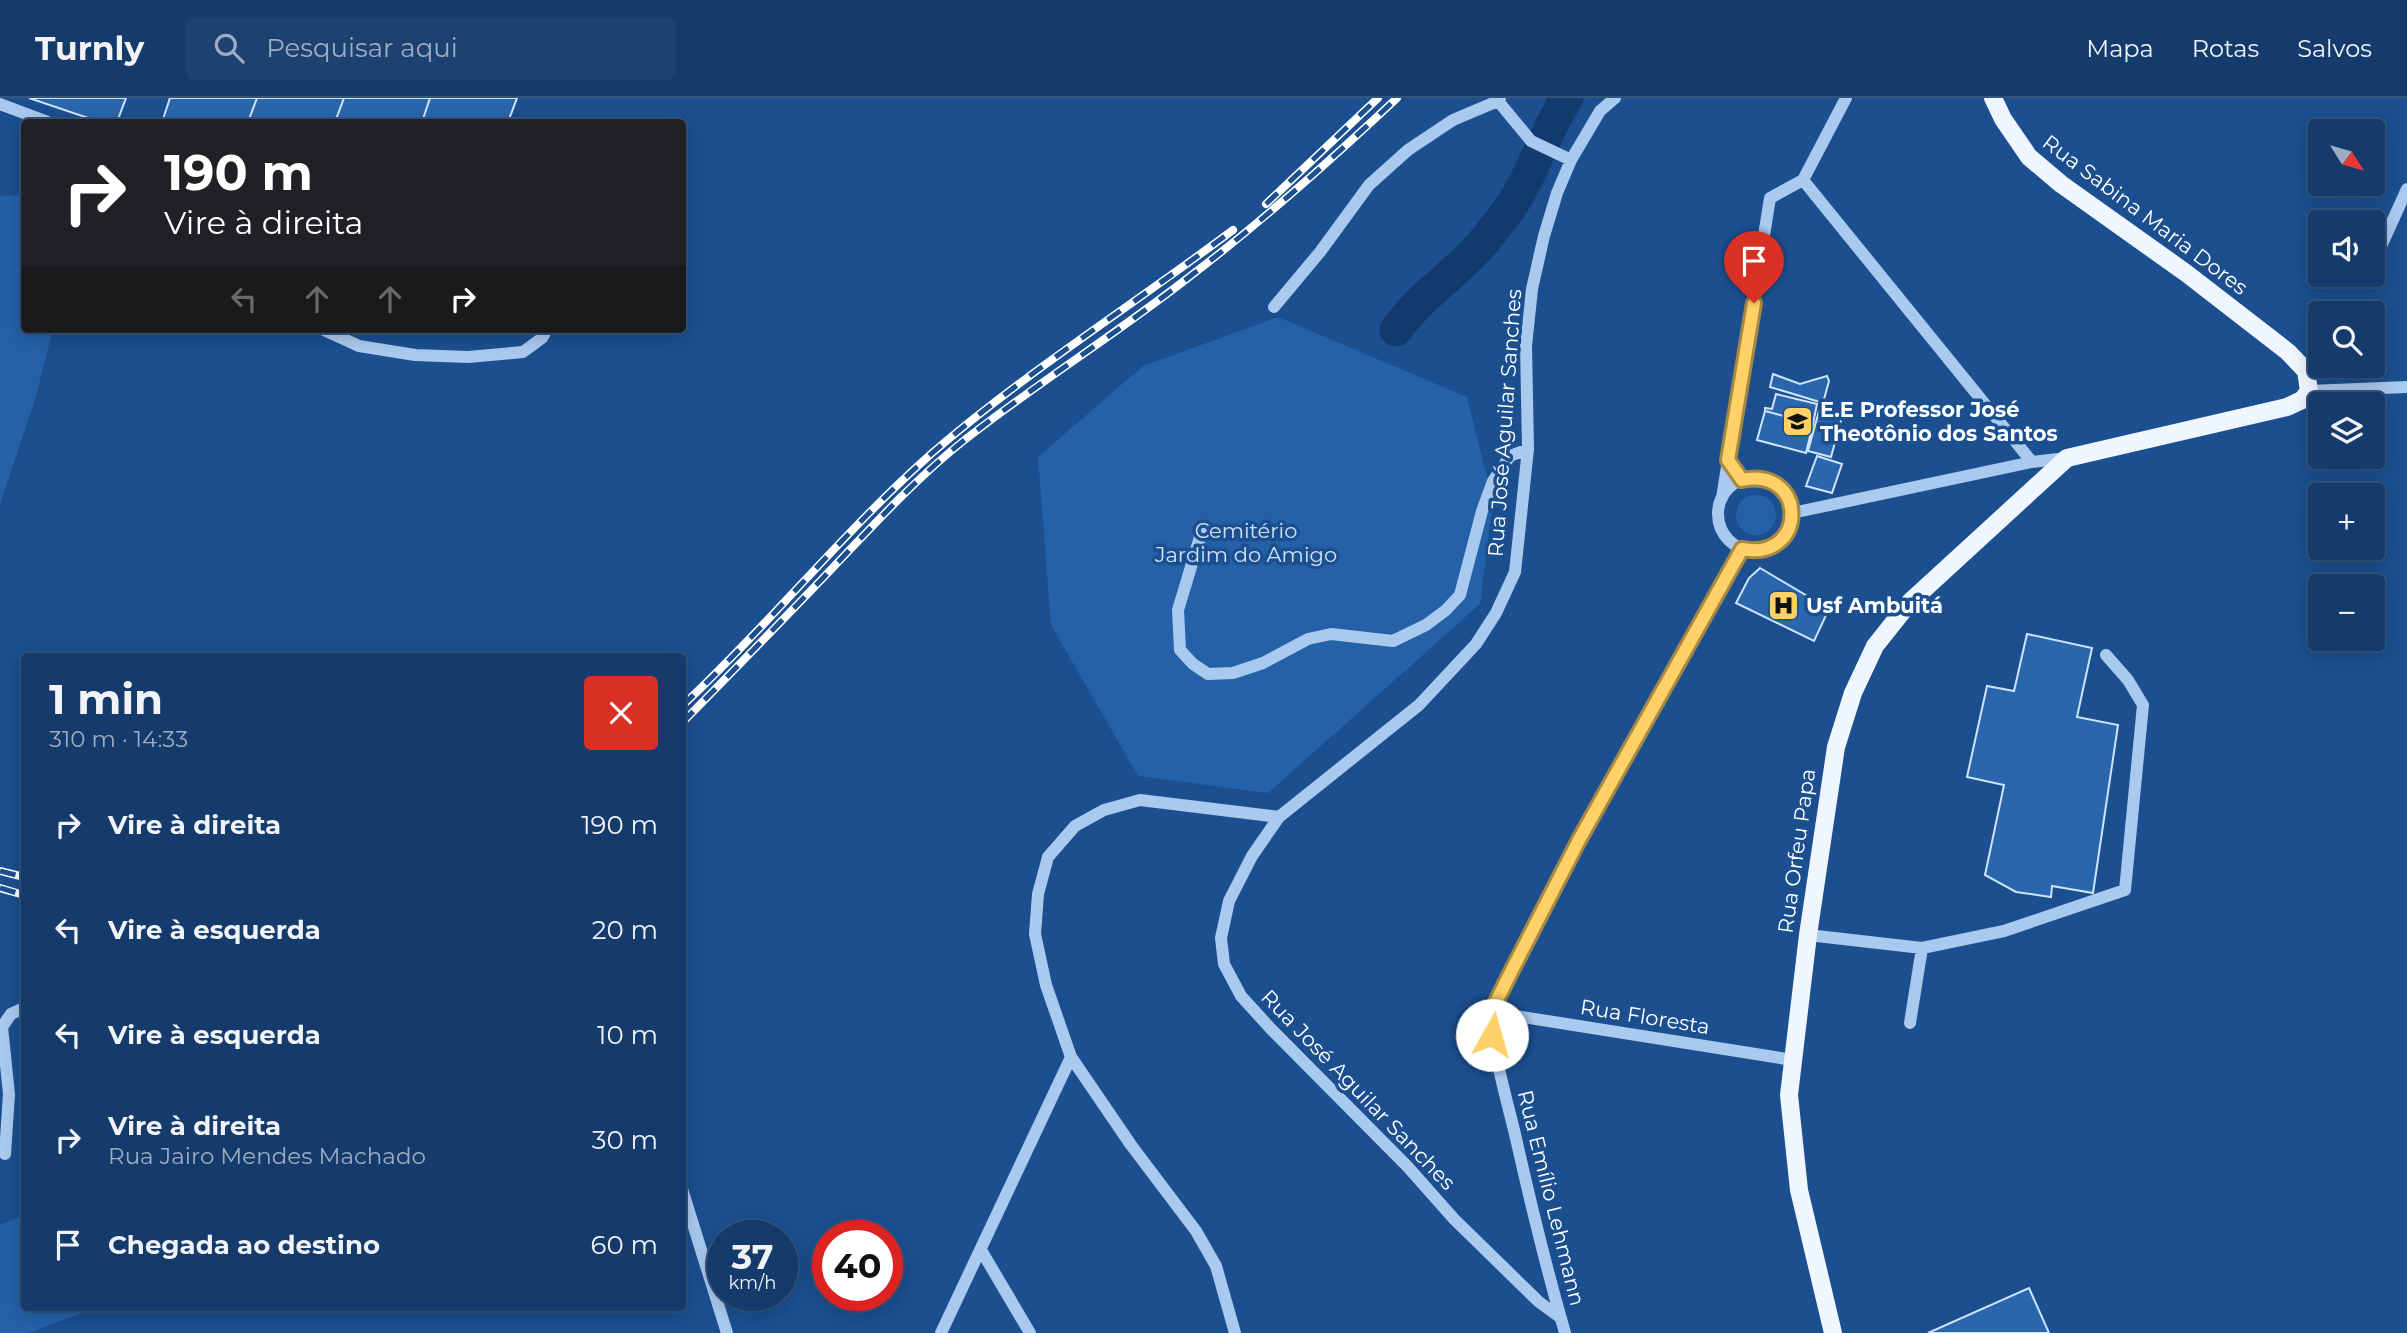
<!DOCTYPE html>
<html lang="pt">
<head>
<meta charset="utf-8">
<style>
	body { margin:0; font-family:Montserrat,sans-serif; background:#1d4271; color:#f1f3f6; height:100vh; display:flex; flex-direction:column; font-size:26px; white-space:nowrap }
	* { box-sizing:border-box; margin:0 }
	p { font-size:23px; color:#9dadc1 }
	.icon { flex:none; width:38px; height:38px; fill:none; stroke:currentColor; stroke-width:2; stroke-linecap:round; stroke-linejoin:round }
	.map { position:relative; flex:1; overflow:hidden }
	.sheet { position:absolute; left:21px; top:555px; width:665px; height:658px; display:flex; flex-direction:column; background:#143b6b; border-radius:7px; box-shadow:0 4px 18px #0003,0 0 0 2px #33557e }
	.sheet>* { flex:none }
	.top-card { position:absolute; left:21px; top:21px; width:665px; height:214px; border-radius:7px; box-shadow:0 4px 18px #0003,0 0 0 2px #33557e; background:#202124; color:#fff; overflow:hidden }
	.needle { width:46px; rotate:127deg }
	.controls { position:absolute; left:2308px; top:21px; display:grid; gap:14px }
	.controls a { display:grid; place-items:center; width:77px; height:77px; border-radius:7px; background:#143b6b; box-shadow:0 4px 18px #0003,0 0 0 2px #33557e; font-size:35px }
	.speed { position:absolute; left:707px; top:1122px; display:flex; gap:14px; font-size:35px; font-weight:700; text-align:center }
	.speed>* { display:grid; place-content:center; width:91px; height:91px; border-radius:50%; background:#143b6b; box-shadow:0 4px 18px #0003,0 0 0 2px #33557e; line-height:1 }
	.speed small { font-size:18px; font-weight:400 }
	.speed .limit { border:10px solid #d22; background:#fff; color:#111 }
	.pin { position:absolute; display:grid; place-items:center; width:60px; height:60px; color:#fff; margin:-72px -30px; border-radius:50% 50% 50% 0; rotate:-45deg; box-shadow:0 0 7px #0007 }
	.pin .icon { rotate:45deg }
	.me { position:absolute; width:77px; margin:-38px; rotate:7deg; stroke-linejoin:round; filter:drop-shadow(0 0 5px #0008) }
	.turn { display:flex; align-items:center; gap:24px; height:147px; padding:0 28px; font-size:32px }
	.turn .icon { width:91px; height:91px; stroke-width:2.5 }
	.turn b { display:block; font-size:49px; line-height:60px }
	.lanes { display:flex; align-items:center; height:66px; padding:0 28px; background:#0003; justify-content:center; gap:35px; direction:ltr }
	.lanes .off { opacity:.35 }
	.round { display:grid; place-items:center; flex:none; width:74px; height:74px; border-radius:7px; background:#1d4271 }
	.headline { display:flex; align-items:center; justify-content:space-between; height:119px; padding:0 28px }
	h1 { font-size:42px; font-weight:700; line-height:52px }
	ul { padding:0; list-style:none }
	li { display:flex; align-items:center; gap:21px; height:105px; padding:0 28px }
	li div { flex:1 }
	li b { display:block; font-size:26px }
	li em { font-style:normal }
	header { display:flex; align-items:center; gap:42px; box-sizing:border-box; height:98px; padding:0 35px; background:#143b6b; border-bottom:2px solid #33557e }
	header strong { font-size:33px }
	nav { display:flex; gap:38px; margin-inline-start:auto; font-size:24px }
	.search { width:490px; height:63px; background:#1d4271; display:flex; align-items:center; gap:18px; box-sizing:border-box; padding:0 24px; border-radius:7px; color:#9dadc1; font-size:26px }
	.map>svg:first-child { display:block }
	.green { fill:#2461a8 }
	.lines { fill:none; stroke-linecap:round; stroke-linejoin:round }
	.river { stroke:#123a6d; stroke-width:33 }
	.building { fill:#2a66ad; stroke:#cfe3fa; stroke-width:2 }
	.minor { stroke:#a9c9ee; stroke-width:12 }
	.major { stroke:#f0f6ff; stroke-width:18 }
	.rail-casing { stroke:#fff; stroke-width:8 }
	.rail { stroke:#1b4f8f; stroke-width:5; stroke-dasharray:16; stroke-linecap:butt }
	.route-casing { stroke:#a68842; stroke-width:18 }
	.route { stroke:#ffd166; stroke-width:12 }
	.labels { text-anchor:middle; stroke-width:7; stroke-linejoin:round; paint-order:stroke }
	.street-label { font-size:21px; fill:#fff; stroke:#1b4f8f }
	.poi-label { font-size:21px; font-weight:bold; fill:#fff; stroke:#1b4f8f; text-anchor:start }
	.park-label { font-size:21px; fill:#cfe3fa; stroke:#1b4f8f }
</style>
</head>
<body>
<header>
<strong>Turnly</strong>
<div class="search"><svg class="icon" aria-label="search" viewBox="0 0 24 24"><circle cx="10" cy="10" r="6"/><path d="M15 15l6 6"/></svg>Pesquisar aqui</div>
<nav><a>Mapa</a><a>Rotas</a><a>Salvos</a></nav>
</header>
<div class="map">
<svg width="2407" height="1235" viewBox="0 0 2407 1235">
	<rect width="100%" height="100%" fill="#1b4f8f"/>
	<path class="green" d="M24,97v134h29l-18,71 -35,104v-308z
		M1278,219l189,80 26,103 -13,104 -212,189 -130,-17 -87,-151 -13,-168 105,-91z
		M1736 417a20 20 0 1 1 40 0a20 20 0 1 1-40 0Z
		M24,1117v92h73l-68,26h-29v-108z"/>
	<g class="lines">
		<path class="river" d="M1396,232c24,-34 57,-54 84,-84 11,-13 23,-28 33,-43 22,-33 32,-72 54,-105"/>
	</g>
	<path class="building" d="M29,0h97l-9,24h-17z
		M170,0h87l-9,24h-86z
		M257,0h87l-9,24h-87z
		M344,0h86l-8,24h-87z
		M430,0h87l-9,24h-86z
		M1773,276l27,10 27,-8 2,5 -6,22 -53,-16z
		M1776,296l41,10 -4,20 -48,-13v-3l7,1z
		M1765,313l48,13 -7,29 -49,-13z
		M1819,313l23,6 -11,40 -23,-6z
		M1817,358l25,8 -10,29 -26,-7z
		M1760,470l69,41 -15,32 -78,-38 13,-25z
		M2027,536l65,14 -15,69 41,8 -25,168 -41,-7 -1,11 -35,-5 -31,-17 19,-90 -37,-8 20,-91 27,5z
		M2029,1190l20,45h-121z"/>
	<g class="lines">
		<path class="minor" d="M1498,3l33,40 40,19
			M0,6l48,18
			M1803,82l229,282
			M2373,166l34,-75
			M1274,209l46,-55 49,-67 39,-35 45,-30 45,-19 2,-3
			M322,231l37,17 56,9 53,2 55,-5 19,-14 5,-9
			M2309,293l98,-4
			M1718 416a37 37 0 1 1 74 0a37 37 0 1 1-74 0Z
			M1722,400l48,-300 33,-18 43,-82
			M1792,415l240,-51 34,-4
			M1203,429l-25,83 2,40 13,14 15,10 25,-1 30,-10 45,-24 23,-5 62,7 33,-16 20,-15 14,-15 22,-84 11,-30 17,-25 18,-7
			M1808,837l114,13 -12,75
			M1922,850l82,-17 121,-41 18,-185 -15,-25 -22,-25
			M1491,914l302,48
			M5,1056l4,-60 -7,-67 9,-13 13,-6
			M682,1091l45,144
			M981,1152l49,83
			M1561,1220l-22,-16 -85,-83 -47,-53 -136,-137 -30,-33 -17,-32 -3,-26 8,-37 23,-45 27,-39 140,-112 57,-61 20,-31 19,-41 13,-123 -2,-103 6,-57 12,-53 13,-43 14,-33 29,-49 15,-13
			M941,1235l130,-276
			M1235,1235l-19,-67 -20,-35 -65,-86 -60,-88 -25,-72 -11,-51 3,-40 10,-37 27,-31 29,-16 36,-10 139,17
			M1565,1235c-19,-66 -35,-132 -50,-199 -10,-41 -22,-80 -24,-122l88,-172 163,-291"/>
		<path class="major" d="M1833,1235l-34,-143 -10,-95 19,-160 28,-188 17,-54 22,-47 35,-44 157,-144 220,-51 15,-7 7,-9 -3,-20 -18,-19 -102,-79 -125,-89 -32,-27 -26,-38 -10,-21"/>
		<defs>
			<path id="rail" d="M1266,106l112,-106
				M682,608c87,-81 160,-173 249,-252 95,-82 202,-149 302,-224
				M682,625c47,-48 94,-96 140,-144 46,-48 89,-96 140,-137 75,-59 156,-109 231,-168 72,-55 138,-114 204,-176
				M0,773l24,6
				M0,790l24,7"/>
		</defs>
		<use href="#rail" class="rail-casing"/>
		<use href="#rail" class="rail"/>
	</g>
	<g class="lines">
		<defs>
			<path id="route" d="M1492,937l-1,-23 20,-40 68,-132 163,-291c66,13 66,-83 0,-69l-14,-20 26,-157"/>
		</defs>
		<use href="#route" class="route-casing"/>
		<use href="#route" class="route"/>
	</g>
	<defs>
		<symbol id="school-square" viewBox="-11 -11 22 22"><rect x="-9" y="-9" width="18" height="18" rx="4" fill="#ffd166" stroke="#1b4f8f"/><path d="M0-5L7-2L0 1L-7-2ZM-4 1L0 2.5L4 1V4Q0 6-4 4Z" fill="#111"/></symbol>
		<symbol id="hospital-square" viewBox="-11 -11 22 22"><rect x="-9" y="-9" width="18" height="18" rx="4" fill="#ffd166" stroke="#1b4f8f"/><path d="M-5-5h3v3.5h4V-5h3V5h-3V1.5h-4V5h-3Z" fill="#111"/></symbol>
	</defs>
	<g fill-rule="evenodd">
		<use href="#school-square" x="1780" y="306" width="35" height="35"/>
		<use href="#hospital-square" x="1766" y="490" width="35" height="35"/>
	</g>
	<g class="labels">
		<g class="street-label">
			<text transform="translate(2145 117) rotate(37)" y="7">Rua Sabina Maria Dores</text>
			<text transform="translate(1505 325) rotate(-86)" y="7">Rua José Aguilar Sanches</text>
			<text transform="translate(1797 753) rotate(-82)" y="7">Rua Orfeu Papa</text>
			<text transform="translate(1645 919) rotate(9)" y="7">Rua Floresta</text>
			<text transform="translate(1358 992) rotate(46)" y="7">Rua José Aguilar Sanches</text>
			<text transform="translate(1551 1100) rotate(76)" y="7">Rua Emílio Lehmann</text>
		</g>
		<g class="poi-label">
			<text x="1820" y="319">E.E Professor José<tspan x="1820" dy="24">Theotônio dos Santos</tspan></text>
			<text x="1806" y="515">Usf Ambuitá</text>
		</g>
		<g class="park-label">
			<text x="1246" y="440">Cemitério<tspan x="1246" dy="24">Jardim do Amigo</tspan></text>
		</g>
	</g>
</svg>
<div class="controls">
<a><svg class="needle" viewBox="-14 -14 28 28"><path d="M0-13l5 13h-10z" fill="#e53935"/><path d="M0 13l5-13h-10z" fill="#9dadc1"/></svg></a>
<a><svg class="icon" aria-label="sound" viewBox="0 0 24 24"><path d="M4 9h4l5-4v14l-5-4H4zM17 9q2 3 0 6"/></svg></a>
<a><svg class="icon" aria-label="search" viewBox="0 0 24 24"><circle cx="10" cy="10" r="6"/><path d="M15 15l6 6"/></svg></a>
<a><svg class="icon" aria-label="layers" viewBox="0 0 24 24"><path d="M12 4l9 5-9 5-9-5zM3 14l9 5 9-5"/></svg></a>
<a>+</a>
<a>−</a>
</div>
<div class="speed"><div>37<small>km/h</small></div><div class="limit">40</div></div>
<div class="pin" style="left:1754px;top:205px;background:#d93025"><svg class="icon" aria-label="arrive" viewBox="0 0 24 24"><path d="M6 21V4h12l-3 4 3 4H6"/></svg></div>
<svg class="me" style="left:1492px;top:937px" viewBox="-20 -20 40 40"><circle r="19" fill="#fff"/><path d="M0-13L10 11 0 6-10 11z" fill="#ffd166"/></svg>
<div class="top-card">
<div class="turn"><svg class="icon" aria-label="right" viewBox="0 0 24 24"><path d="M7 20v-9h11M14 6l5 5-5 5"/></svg><div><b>190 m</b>Vire à direita</div></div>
<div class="lanes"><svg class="icon off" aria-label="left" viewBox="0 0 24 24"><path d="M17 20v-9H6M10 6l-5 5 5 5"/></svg><svg class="icon off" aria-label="ahead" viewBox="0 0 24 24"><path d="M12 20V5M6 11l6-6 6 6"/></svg><svg class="icon off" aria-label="ahead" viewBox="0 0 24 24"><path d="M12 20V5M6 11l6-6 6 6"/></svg><svg class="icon" aria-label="right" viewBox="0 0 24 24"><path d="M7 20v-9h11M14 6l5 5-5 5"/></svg></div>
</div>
<section class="sheet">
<div class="headline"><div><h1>1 min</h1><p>310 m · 14:33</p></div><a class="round" style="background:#d93025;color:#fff"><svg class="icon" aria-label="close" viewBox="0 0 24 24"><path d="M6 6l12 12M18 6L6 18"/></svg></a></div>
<ul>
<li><svg class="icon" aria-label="right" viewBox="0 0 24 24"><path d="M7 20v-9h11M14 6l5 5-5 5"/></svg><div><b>Vire à direita</b></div><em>190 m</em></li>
<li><svg class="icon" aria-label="left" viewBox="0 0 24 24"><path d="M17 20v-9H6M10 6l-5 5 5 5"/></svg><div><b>Vire à esquerda</b></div><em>20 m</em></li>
<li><svg class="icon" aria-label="left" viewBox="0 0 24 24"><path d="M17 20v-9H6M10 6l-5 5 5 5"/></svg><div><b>Vire à esquerda</b></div><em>10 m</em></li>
<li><svg class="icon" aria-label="right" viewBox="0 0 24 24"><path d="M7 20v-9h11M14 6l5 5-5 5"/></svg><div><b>Vire à direita</b><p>Rua Jairo Mendes Machado</p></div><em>30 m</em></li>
<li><svg class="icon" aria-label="arrive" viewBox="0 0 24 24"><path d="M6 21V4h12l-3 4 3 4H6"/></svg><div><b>Chegada ao destino</b></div><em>60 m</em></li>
</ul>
</section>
</div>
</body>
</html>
